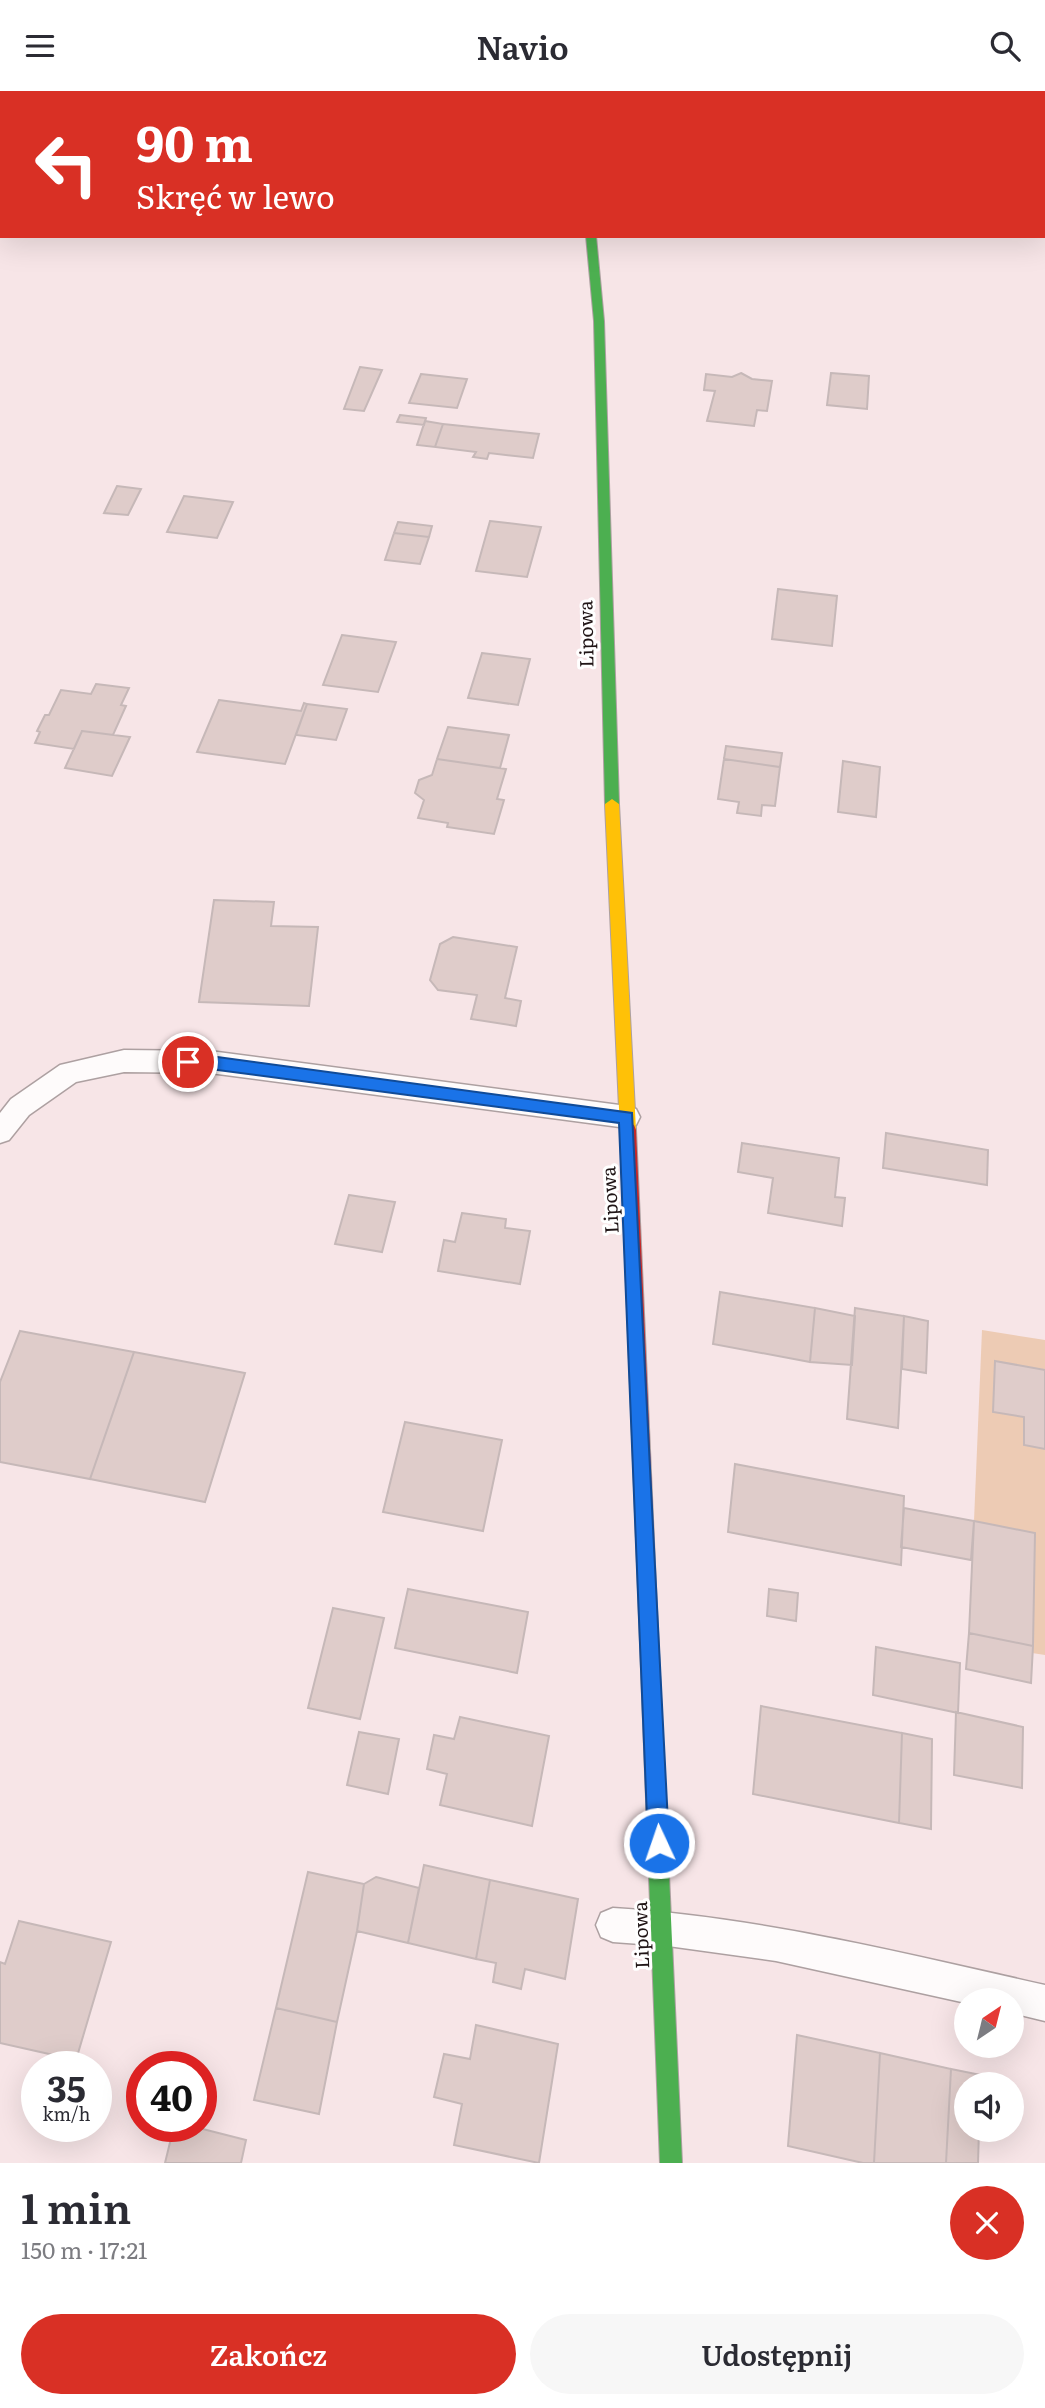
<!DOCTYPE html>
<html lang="pl">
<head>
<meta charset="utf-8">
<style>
	body { margin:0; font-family:Literata,serif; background:#f7f7f7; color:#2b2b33; height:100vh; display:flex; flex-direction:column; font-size:26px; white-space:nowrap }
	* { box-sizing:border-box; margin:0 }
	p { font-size:23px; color:#7c7c81 }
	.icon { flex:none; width:38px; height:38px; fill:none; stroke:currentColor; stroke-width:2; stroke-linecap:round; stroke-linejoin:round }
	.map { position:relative; height:2072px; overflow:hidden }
	.panel { display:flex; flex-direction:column; background:#fff; flex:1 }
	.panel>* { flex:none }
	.hud { position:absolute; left:0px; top:0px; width:1046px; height:147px; box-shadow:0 7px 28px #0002; background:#d93025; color:#fff; overflow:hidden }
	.needle { width:46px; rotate:35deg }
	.fabs { position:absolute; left:954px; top:1897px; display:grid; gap:14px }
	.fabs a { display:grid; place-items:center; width:70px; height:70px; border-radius:50%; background:#fff; box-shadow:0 7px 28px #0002; font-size:35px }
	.speed { position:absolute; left:21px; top:1960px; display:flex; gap:14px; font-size:35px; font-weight:700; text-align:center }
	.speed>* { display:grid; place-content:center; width:91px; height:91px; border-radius:50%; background:#fff; box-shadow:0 7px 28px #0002; line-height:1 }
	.speed small { font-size:18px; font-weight:400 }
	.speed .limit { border:10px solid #d22; background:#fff; color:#111 }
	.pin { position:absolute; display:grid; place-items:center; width:60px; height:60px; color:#fff; margin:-30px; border:4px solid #fff; border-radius:50%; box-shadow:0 2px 7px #0007 }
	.me { position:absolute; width:77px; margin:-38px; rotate:357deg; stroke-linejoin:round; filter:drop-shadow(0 0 5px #0008) }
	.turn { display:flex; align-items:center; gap:24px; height:147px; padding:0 21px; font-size:32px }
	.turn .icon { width:91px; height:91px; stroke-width:2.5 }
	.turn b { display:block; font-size:49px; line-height:60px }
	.round { display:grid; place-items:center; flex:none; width:74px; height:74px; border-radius:37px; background:#f7f7f7 }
	.overview { display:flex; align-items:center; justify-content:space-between; height:119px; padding:0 21px }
	h1 { font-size:42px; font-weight:600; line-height:52px }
	.cta { display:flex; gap:14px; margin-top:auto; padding:14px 21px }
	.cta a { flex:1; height:80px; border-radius:42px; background:#d93025; color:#fff; font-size:28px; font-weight:600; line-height:80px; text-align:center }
	.cta a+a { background:#f7f7f7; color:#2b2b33 }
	header { display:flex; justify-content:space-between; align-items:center; height:91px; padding:0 21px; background:#fff; font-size:32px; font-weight:600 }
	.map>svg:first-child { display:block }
	.green { fill:#edcbb4 }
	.building { fill:#dfccca; stroke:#c6b8b8; stroke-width:2 }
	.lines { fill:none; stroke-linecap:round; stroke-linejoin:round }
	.lane-casing { stroke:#ada0a1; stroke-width:3 }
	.fast-casing { stroke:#ada0a1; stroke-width:2 }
	.slow-casing { stroke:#ada0a1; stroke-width:2 }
	.jam-casing { stroke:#ada0a1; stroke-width:2 }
	.lane { fill:#fefbfb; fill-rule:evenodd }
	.fast { fill:#4caf50; fill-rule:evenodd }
	.slow { fill:#ffc107; fill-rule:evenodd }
	.jam { fill:#c62828; fill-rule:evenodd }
	.route { fill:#1a73e8; stroke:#114b97; stroke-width:2 }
	.labels { text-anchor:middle; stroke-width:6; stroke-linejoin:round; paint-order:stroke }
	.street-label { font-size:19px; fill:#201516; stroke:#fff }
</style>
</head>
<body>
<header><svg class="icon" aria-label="menu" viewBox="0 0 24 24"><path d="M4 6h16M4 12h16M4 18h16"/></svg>Navio<svg class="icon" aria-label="search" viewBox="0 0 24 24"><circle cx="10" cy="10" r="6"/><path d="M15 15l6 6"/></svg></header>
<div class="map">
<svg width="1045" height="2072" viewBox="0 0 1045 2072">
	<rect width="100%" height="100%" fill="#f7e5e7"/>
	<path class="green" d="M982,1239l63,10v315l-13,-2 -58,-132z"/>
	<path class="building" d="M360,276l22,3 -18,41 -20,-2z
		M741,282l11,6 20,2 -5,30 -10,-1 -3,16 -47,-5 8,-30 -11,-1 2,-16 26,3z
		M831,282l38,3 -2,33 -40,-4z
		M421,283l46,5 -10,29 -48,-5z
		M400,324l26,3 -2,7 -27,-3z
		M425,330l18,3 -8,23 -18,-2z
		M443,333l96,10 -6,24 -44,-5 -2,6 -14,-2 3,-5 -41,-5z
		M117,395l24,3 -13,26 -24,-2z
		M184,405l49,6 -16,36 -50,-6z
		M490,430l51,6 -14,50 -51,-6z
		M398,431l34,4 -3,11 -35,-4z
		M394,442l35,4 -9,27 -35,-4z
		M778,498l59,7 -5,50 -60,-7z
		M342,544l54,7 -18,50 -55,-7z
		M482,562l48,6 -12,46 -50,-7z
		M96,593l33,4 -8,17 5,1 -13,29 -31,-4 -8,18 -39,-6 5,-11 -3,-1 8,-16h4l12,-25 30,4z
		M219,609l82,11 3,-8 3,1 -22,60 -88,-12z
		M307,613l40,5 -11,31 -40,-5z
		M448,636l61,8 -9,33 -63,-9z
		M82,640l48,6 -18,39 -47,-8z
		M726,655l56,7 -2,14 -56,-8z
		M437,668l69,10 -9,30 7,1 -10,34 -47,-7 1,-4 -30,-5 6,-18 -9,-7 4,-13 13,-5z
		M724,668l56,8 -5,39 -13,-1 -1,11 -24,-3 2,-11 -21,-3z
		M843,670l37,6 -4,50 -38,-5z
		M214,809l60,2 -3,24 47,1 -9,79 -110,-4z
		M453,846l64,10 -12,51 16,3 -5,25 -45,-7 6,-24 -39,-5 -8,-10 10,-36z
		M886,1042l102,17 -1,35 -104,-17z
		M742,1052l97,15 -4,39 10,1 -3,28 -74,-13 5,-35 -35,-6z
		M349,1104l46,7 -13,50 -47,-8z
		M462,1122l44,6 -1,9 25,3 -10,53 -82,-13 6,-31 11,2z
		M720,1201l95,16 -5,54 -97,-18z
		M815,1217l40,8 -3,49 -42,-3z
		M855,1217l49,8 -6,112 -51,-9z
		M904,1225l24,5 -2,52 -24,-4z
		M20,1240l114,21 -44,127 -90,-17v-80z
		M134,1261l111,21 -40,129 -115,-23z
		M995,1270l50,9v79l-21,-4v-28l-31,-5z
		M405,1331l97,18 -19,91 -100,-19z
		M735,1373l169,32 -3,69 -173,-33z
		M904,1417l70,13 -3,39 -70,-13z
		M974,1430l61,12 -2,113 -64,-13z
		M408,1498l120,23 -11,61 -122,-25z
		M769,1498l29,4 -2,28 -29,-5z
		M333,1517l51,10 -24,101 -52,-11z
		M969,1542l64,13 -2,37 -65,-14z
		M876,1556l84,16 -2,50 -85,-18z
		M761,1615l141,27 -3,90 -146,-29z
		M956,1621l67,15 -1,61 -68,-13z
		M460,1626l89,19 -17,90 -92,-21 7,-31 -20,-5 7,-34 20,4z
		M359,1641l40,7 -11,55 -41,-9z
		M902,1642l30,6 -1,90 -32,-6z
		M424,1774l66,15 -14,79 -68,-16z
		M308,1781l56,12 -7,47 -20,91 -61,-14z
		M376,1786l43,11 -11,55 -51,-12 7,-47z
		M490,1789l88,19 -13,80 -40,-10 -4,20 -28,-7 3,-19 -20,-4z
		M19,1830l92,21 -35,118 -76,-17v-81l5,2z
		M276,1917l61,14 -18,92 -65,-14z
		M476,1934l82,19 -19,119 -85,-18 8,-41 -28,-7 10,-43 26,5z
		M797,1944l83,18 -6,110h-11l-75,-17z
		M880,1962l71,16 -5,94h-72z
		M951,1978l30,6v9h-15v46h13l-1,33h-32z
		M174,2035h17l55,14 -5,23h-76z"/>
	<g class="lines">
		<defs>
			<path id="lane" d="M124,959l86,1 417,55 9,3 4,8 -4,8 -9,3 -417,-55 -86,-1 -48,10 -47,33 -20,25 -9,3v-30l11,-14 49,-34z
				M613,1817c147,9 289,45 432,77v36l-33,-8v-13h-46v3l-190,-42 -108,-15 -55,-4 -12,-5 -5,-12 5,-12z"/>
			<path id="fast" d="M586,145h10l8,85 15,483 -7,5 -7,-5 -11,-483z
				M646,1464l7,2 2,7 27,599h-22l-23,-599 2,-7z"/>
			<path id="slow" d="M580,0h10v2h-10z
				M612,708l7,5 17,326 -2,5 -6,2 -6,-2 -2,-5 -15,-326z"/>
			<path id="jam" d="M628,1032l6,2 2,5 19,434 -2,7 -7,2 -7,-2 -2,-7 -17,-434 2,-5z"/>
		</defs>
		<use href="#lane" class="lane-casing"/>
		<use href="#fast" class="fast-casing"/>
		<use href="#slow" class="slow-casing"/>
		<use href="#jam" class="jam-casing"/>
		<use href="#lane" class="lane"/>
		<use href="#fast" class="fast"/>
		<use href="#slow" class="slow"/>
		<use href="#jam" class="jam"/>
	</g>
	<path class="route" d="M188,965h22l422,57 37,730 -3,8 -7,3 -8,-3 -3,-8 -29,-720 -409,-54h-22l-8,-7z"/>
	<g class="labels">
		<g class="street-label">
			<text transform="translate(586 543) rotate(-91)" y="7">Lipowa</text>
			<text transform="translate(610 1109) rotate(-93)" y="7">Lipowa</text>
			<text transform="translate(641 1844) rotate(-92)" y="7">Lipowa</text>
		</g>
	</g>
</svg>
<div class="fabs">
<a><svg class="needle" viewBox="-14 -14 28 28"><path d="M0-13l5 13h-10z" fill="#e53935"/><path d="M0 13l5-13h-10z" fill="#7c7c81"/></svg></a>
<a><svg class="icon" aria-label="sound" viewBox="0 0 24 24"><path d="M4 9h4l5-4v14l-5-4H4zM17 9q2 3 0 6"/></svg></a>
</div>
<div class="speed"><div>35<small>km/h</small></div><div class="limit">40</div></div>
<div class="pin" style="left:188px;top:971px;background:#d93025"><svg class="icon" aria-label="arrive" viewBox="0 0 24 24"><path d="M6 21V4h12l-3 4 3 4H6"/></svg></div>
<svg class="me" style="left:659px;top:1752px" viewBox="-20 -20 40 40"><circle r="17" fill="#1a73e8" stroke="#fff" stroke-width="3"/><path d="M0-11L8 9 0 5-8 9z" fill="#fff"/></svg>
<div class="hud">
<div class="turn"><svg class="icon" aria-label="left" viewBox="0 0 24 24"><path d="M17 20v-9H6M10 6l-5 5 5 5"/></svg><div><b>90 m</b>Skręć w lewo</div></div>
</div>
</div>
<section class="panel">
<div class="overview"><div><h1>1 min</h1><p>150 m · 17:21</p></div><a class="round" style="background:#d93025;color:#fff"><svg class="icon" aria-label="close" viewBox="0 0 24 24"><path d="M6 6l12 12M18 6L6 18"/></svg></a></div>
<div class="cta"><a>Zakończ</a><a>Udostępnij</a></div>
</section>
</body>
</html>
